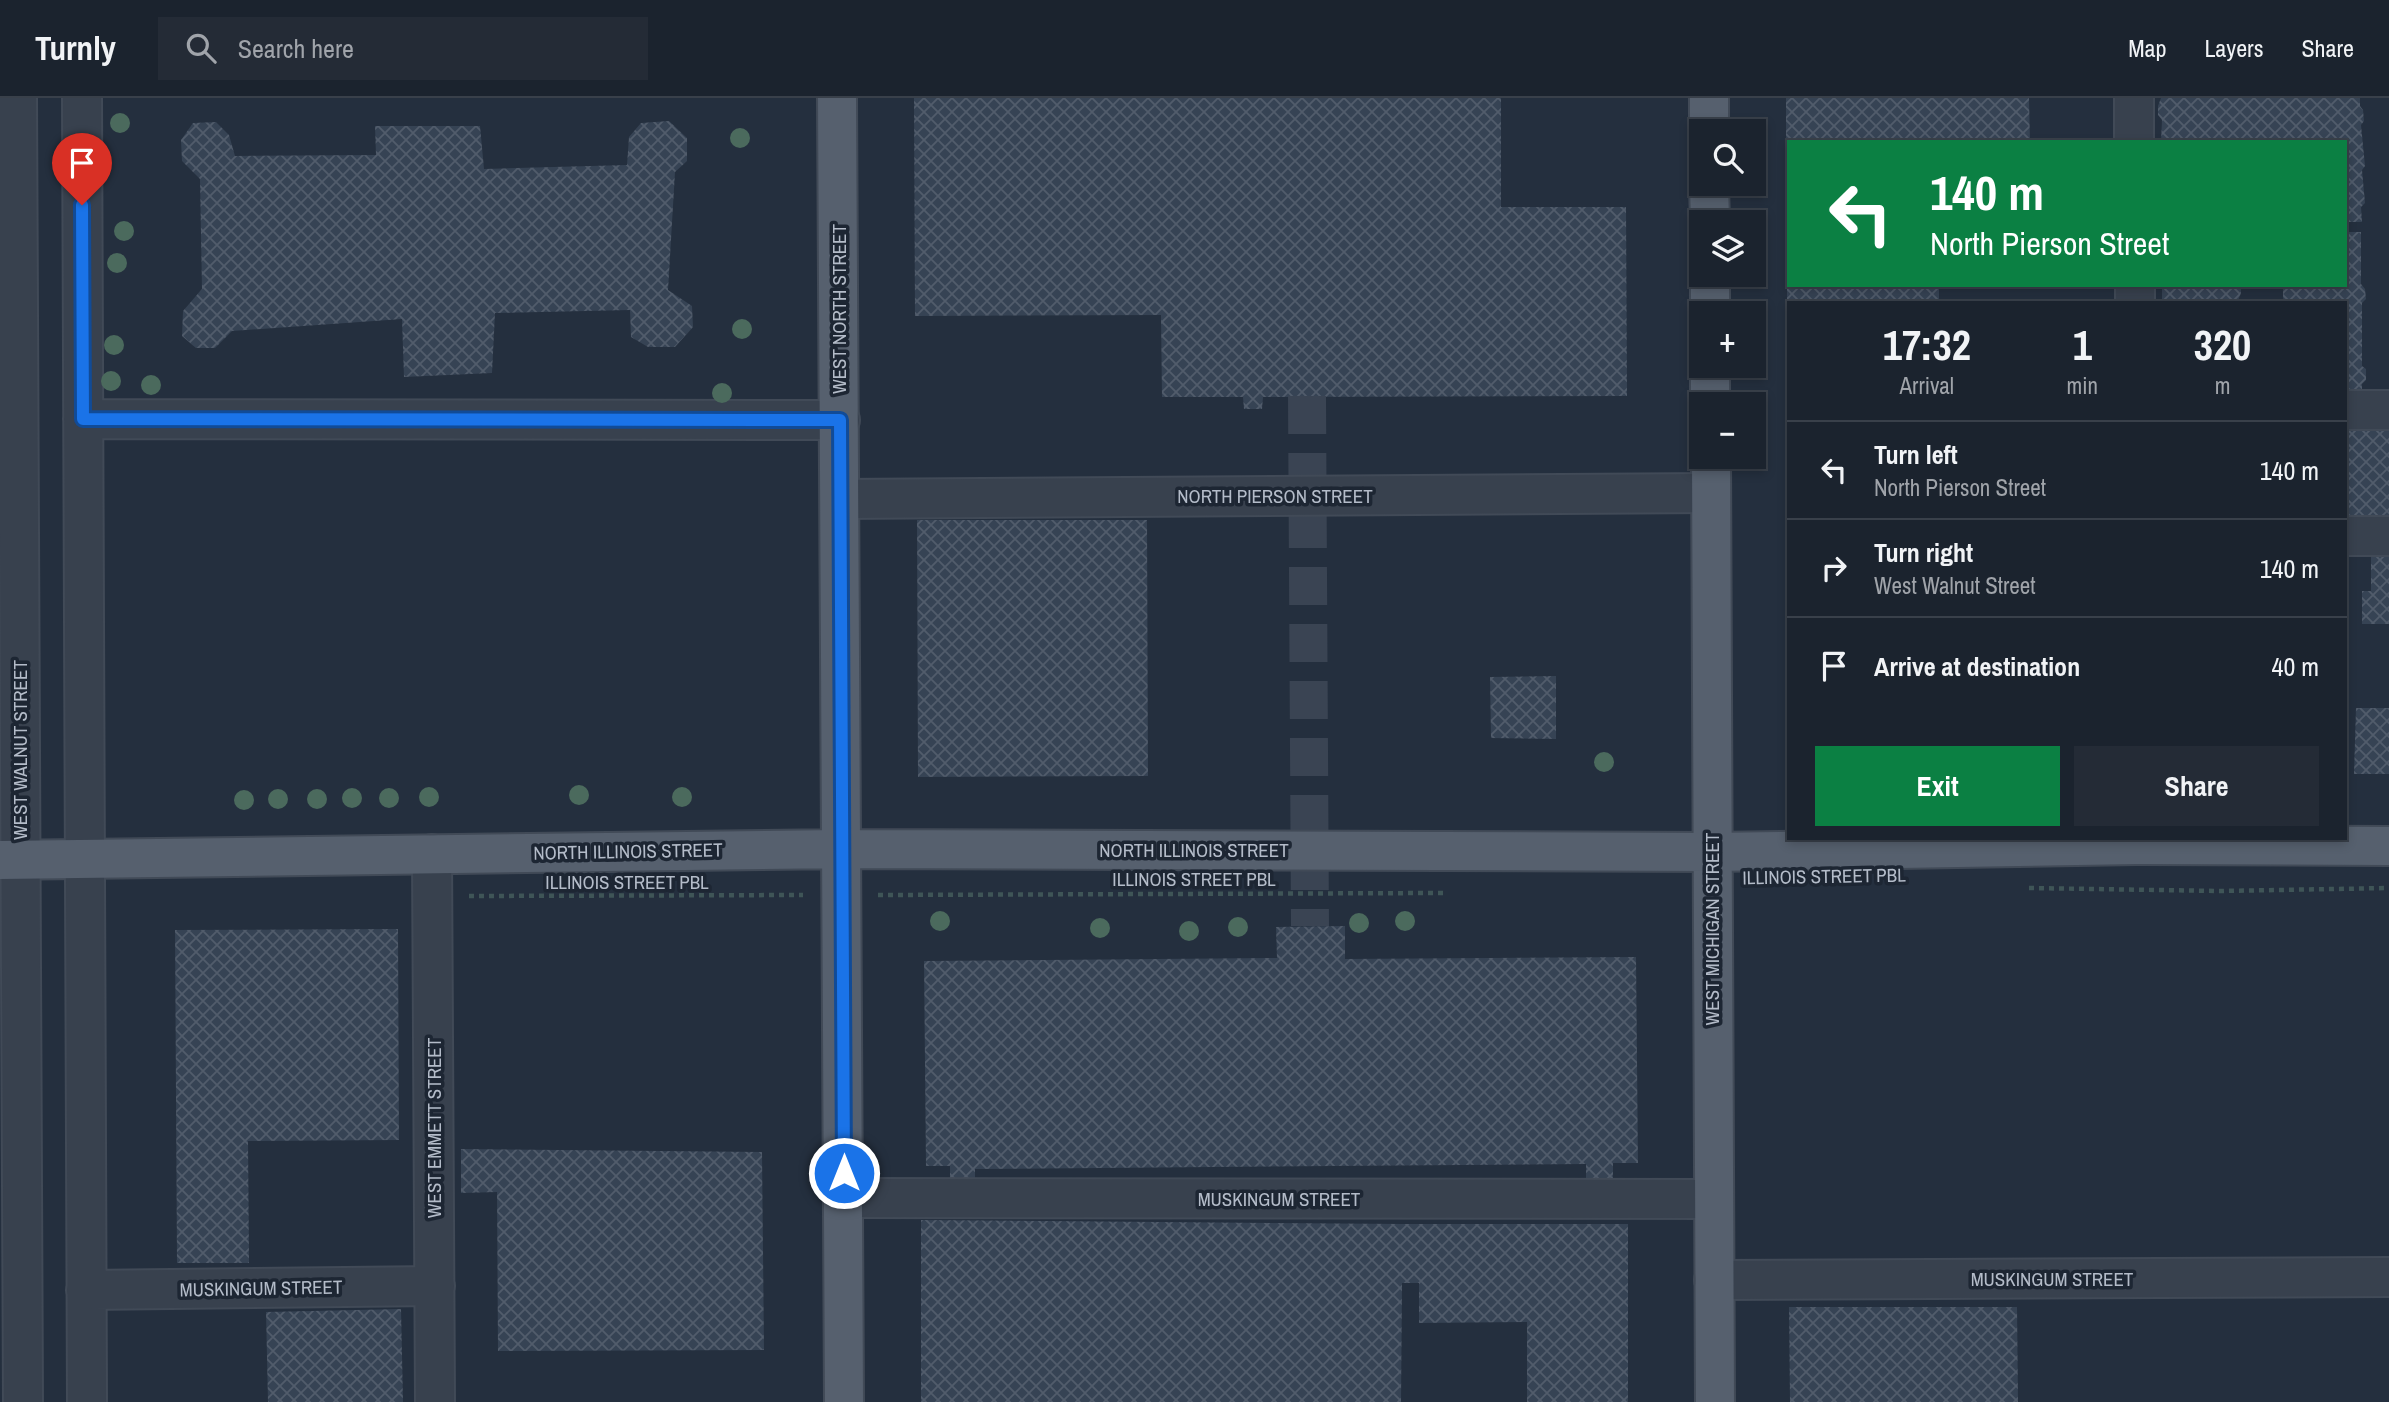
<!DOCTYPE html>
<html lang="en">
<head>
<meta charset="utf-8">
<style>
	body { margin:0; font-family:"Archivo Narrow",sans-serif; background:#242b36; color:#f1f3f6; height:100vh; display:flex; flex-direction:column; font-size:26px; white-space:nowrap }
	* { box-sizing:border-box; margin:0 }
	p { font-size:23px; color:#a0a4aa }
	.icon { flex:none; width:38px; height:38px; fill:none; stroke:currentColor; stroke-width:2; stroke-linecap:round; stroke-linejoin:round }
	.map { position:relative; flex:1; overflow:hidden }
	.panel { position:absolute; left:1787px; top:203px; width:560px; height:539px; display:flex; flex-direction:column; background:#1b232e; border-radius:0px; box-shadow:0 4px 10px #0003,0 0 0 2px #39404a }
	.panel>* { flex:none }
	.top-card { position:absolute; left:1787px; top:42px; width:560px; height:147px; border-radius:0px; box-shadow:0 4px 10px #0003,0 0 0 2px #39404a; background:#0b8043; color:#fff; overflow:hidden }
	.tools { position:absolute; left:1689px; top:21px; display:grid; gap:14px }
	.tools a { display:grid; place-items:center; width:77px; height:77px; border-radius:0px; background:#1b232e; box-shadow:0 4px 10px #0003,0 0 0 2px #39404a; font-size:35px }
	.pin { position:absolute; display:grid; place-items:center; width:60px; height:60px; color:#fff; margin:-72px -30px; border-radius:50% 50% 50% 0; rotate:-45deg; box-shadow:0 0 7px #0007 }
	.pin .icon { rotate:45deg }
	.me { position:absolute; width:77px; margin:-38px; rotate:0deg; stroke-linejoin:round; filter:drop-shadow(0 0 5px #0008) }
	.turn { display:flex; align-items:center; gap:24px; height:147px; padding:0 28px; font-size:32px }
	.turn .icon { width:91px; height:91px; stroke-width:2.5 }
	.turn b { display:block; font-size:49px; line-height:60px }
	.eta { display:flex; justify-content:space-evenly; align-items:center; height:119px; text-align:center }
	.eta b { font-size:42px; font-weight:700; line-height:49px }
	.action { display:flex; gap:14px; margin-top:auto; padding:14px 28px }
	.action a { flex:1; height:80px; border-radius:0px; background:#0b8043; color:#fff; font-size:28px; font-weight:700; line-height:80px; text-align:center }
	.action a+a { background:#242b36; color:#f1f3f6 }
	ul { padding:0; list-style:none }
	li { display:flex; align-items:center; gap:21px; height:98px; padding:0 28px; border-top:2px solid #39404a }
	li div { flex:1 }
	li b { display:block; font-size:26px }
	li em { font-style:normal }
	header { display:flex; align-items:center; gap:42px; box-sizing:border-box; height:98px; padding:0 35px; background:#1b232e; border-bottom:2px solid #39404a }
	header strong { font-size:33px }
	nav { display:flex; gap:38px; margin-inline-start:auto; font-size:24px }
	.search { width:490px; height:63px; background:#242b36; display:flex; align-items:center; gap:18px; box-sizing:border-box; padding:0 24px; border-radius:0px; color:#a0a4aa; font-size:26px }
	.map>svg:first-child { display:block }
	.building { fill:url(#building-cross-hatch) }
	.lines { fill:none; stroke-linecap:round; stroke-linejoin:round }
	.minor-tunnel { stroke:#3a4453; stroke-width:38; stroke-dasharray:38 19; stroke-linecap:butt }
	.minor-casing { stroke:#414a57; stroke-width:42 }
	.major-casing { stroke:#414a57; stroke-width:42 }
	.path { stroke:#3f5557; stroke-width:4.5; stroke-dasharray:5 5; stroke-linecap:butt }
	.minor { stroke:#38414e; stroke-width:38 }
	.major { stroke:#56606e; stroke-width:38 }
	.tree { fill:#4b6a5d }
	.route-casing { stroke:#114b97; stroke-width:18 }
	.route { stroke:#1a73e8; stroke-width:12 }
	.labels { text-anchor:middle; stroke-width:7; stroke-linejoin:round; paint-order:stroke }
	.street-label { font-size:19px; fill:#b4bcc9; stroke:#1d2633 }
</style>
</head>
<body>
<header>
<strong>Turnly</strong>
<div class="search"><svg class="icon" aria-label="search" viewBox="0 0 24 24"><circle cx="10" cy="10" r="6"/><path d="M15 15l6 6"/></svg>Search here</div>
<nav><a>Map</a><a>Layers</a><a>Share</a></nav>
</header>
<div class="map">
<svg width="2389" height="1304" viewBox="0 0 2389 1304">
	<defs>
		<pattern id="building-cross-hatch" width="8" height="8" patternUnits="userSpaceOnUse" patternTransform="scale(1.75)"><rect width="8" height="8" fill="#364354"/><path d="M0 0l8 8M0 8l8-8" fill="none" stroke="#515c6b"/></pattern>
	</defs>
	<rect width="100%" height="100%" fill="#242f3e"/>
	<path class="building" d="M914,0h587v109h125l1,189 -364,1 -1,12h-18l-1,-12h-81l-1,-82 -246,1z
		M1786,0h243l1,44h-242v6h-2z
		M2161,0h199v8l3,4 1,11 -3,4 4,41 -3,4 3,33 -4,4 1,15h-17v-80h-184l1,-22 -4,-5v-9z
		M669,23l18,17v23l-12,11 -7,118 24,16 1,21 -18,20h-27l-17,-10 -1,-27 -135,3 -3,60 -88,4 -2,-58 -170,12 -17,17h-19l-14,-12 1,-25 19,-22 -2,-110 -18,-18 -1,-21 12,-17 23,-1 13,13 6,21 141,-1 -1,-29h105l4,43 143,-4 2,-28 12,-14z
		M2345,134h16v52l4,5 1,10 -4,4v63l4,3v11l-4,4v16h-17v-97h-59l-3,-5v-9l3,-4h59z
		M1787,187h152v18h-152z
		M2162,187h79v8l-4,10h-75z
		M2345,327h44v105l-44,1z
		M917,422h230l1,256 -230,1z
		M2371,448h18v78h-27v-33h9z
		M1556,578v63l-65,-1 -1,-61z
		M2356,610h33v66h-35z
		M1345,828v33l291,-2 2,206h-25v16h-27v-15l-611,5v13h-25v-16h-24l-2,-205 353,-3 -1,-31z
		M398,831l1,211 -151,1 1,122h-72l-2,-333z
		M461,1051l301,3 2,198 -266,1 -1,-159 -36,1z
		M921,1122l481,4h226v178h-101v-80l-108,1v-40h-17l-1,119h-480z
		M1789,1209h228l1,95h-228z
		M401,1211l2,93h-135l-2,-90z"/>
	<g class="lines">
		<path class="minor-tunnel" d="M1307,298l3,530"/>
		<defs>
			<path id="minor" d="M17,0l6,1304
				M82,0l5,1304
				M2134,0v44
				M2135,187v18
				M2345,312h44
				M83,321l757,1
				M840,401l871,-6
				M2345,438h44
				M432,756l3,548
				M844,1100l870,1
				M1714,1182l675,-3
				M86,1192l349,-4"/>
			<path id="major" d="M837,0l7,1304
				M1709,0v33
				M1709,86l1,38
				M1710,177v38
				M1710,268v38
				M1711,359l4,945
				M0,762l842,-11 870,3 425,-7 252,1"/>
		</defs>
		<use href="#minor" class="minor-casing"/>
		<use href="#major" class="major-casing"/>
		<path class="path" d="M2029,790l192,3 168,-3
			M878,797l565,-2
			M469,798l334,-1"/>
		<use href="#minor" class="minor"/>
		<use href="#major" class="major"/>
	</g>
	<g class="tree">
		<circle cx="120" cy="25" r="10"/>
		<circle cx="740" cy="40" r="10"/>
		<circle cx="124" cy="133" r="10"/>
		<circle cx="117" cy="165" r="10"/>
		<circle cx="742" cy="231" r="10"/>
		<circle cx="114" cy="247" r="10"/>
		<circle cx="111" cy="283" r="10"/>
		<circle cx="151" cy="287" r="10"/>
		<circle cx="722" cy="295" r="10"/>
		<circle cx="1604" cy="664" r="10"/>
		<circle cx="579" cy="697" r="10"/>
		<circle cx="429" cy="699" r="10"/>
		<circle cx="682" cy="699" r="10"/>
		<circle cx="352" cy="700" r="10"/>
		<circle cx="389" cy="700" r="10"/>
		<circle cx="278" cy="701" r="10"/>
		<circle cx="317" cy="701" r="10"/>
		<circle cx="244" cy="702" r="10"/>
		<circle cx="940" cy="823" r="10"/>
		<circle cx="1405" cy="823" r="10"/>
		<circle cx="1359" cy="825" r="10"/>
		<circle cx="1238" cy="829" r="10"/>
		<circle cx="1100" cy="830" r="10"/>
		<circle cx="1189" cy="833" r="10"/>
	</g>
	<g class="lines">
		<defs>
			<path id="route" d="M82,107l1,214 757,1 4,753"/>
		</defs>
		<use href="#route" class="route-casing"/>
		<use href="#route" class="route"/>
	</g>
	<g class="labels">
		<g class="street-label">
			<text transform="translate(839 211) rotate(-90)" y="7">WEST NORTH STREET</text>
			<text x="1275" y="405">NORTH PIERSON STREET</text>
			<text transform="translate(20 652) rotate(-90)" y="7">WEST WALNUT STREET</text>
			<text x="1194" y="759">NORTH ILLINOIS STREET</text>
			<text transform="translate(628 753) rotate(-1)" y="7">NORTH ILLINOIS STREET</text>
			<text transform="translate(1824 778) rotate(-1)" y="7">ILLINOIS STREET PBL</text>
			<text x="1194" y="788">ILLINOIS STREET PBL</text>
			<text x="627" y="791">ILLINOIS STREET PBL</text>
			<text transform="translate(1712 831) rotate(-90)" y="7">WEST MICHIGAN STREET</text>
			<text transform="translate(434 1030) rotate(-90)" y="7">WEST EMMETT STREET</text>
			<text x="1279" y="1108">MUSKINGUM STREET</text>
			<text x="2052" y="1188">MUSKINGUM STREET</text>
			<text transform="translate(261 1190) rotate(-1)" y="7">MUSKINGUM STREET</text>
		</g>
	</g>
</svg>
<div class="tools">
<a><svg class="icon" aria-label="search" viewBox="0 0 24 24"><circle cx="10" cy="10" r="6"/><path d="M15 15l6 6"/></svg></a>
<a><svg class="icon" aria-label="layers" viewBox="0 0 24 24"><path d="M12 4l9 5-9 5-9-5zM3 14l9 5 9-5"/></svg></a>
<a>+</a>
<a>−</a>
</div>
<div class="pin" style="left:82px;top:107px;background:#d93025"><svg class="icon" aria-label="arrive" viewBox="0 0 24 24"><path d="M6 21V4h12l-3 4 3 4H6"/></svg></div>
<svg class="me" style="left:844px;top:1075px" viewBox="-20 -20 40 40"><circle r="17" fill="#1a73e8" stroke="#fff" stroke-width="3"/><path d="M0-11L8 9 0 5-8 9z" fill="#fff"/></svg>
<div class="top-card">
<div class="turn"><svg class="icon" aria-label="left" viewBox="0 0 24 24"><path d="M17 20v-9H6M10 6l-5 5 5 5"/></svg><div><b>140 m</b>North Pierson Street</div></div>
</div>
<section class="panel">
<div class="eta">
<div><b>17:32</b><p>Arrival</p></div>
<div><b>1</b><p>min</p></div>
<div><b>320</b><p>m</p></div>
</div>
<ul>
<li><svg class="icon" aria-label="left" viewBox="0 0 24 24"><path d="M17 20v-9H6M10 6l-5 5 5 5"/></svg><div><b>Turn left</b><p>North Pierson Street</p></div><em>140 m</em></li>
<li><svg class="icon" aria-label="right" viewBox="0 0 24 24"><path d="M7 20v-9h11M14 6l5 5-5 5"/></svg><div><b>Turn right</b><p>West Walnut Street</p></div><em>140 m</em></li>
<li><svg class="icon" aria-label="arrive" viewBox="0 0 24 24"><path d="M6 21V4h12l-3 4 3 4H6"/></svg><div><b>Arrive at destination</b></div><em>40 m</em></li>
</ul>
<div class="action"><a>Exit</a><a>Share</a></div>
</section>
</div>
</body>
</html>
